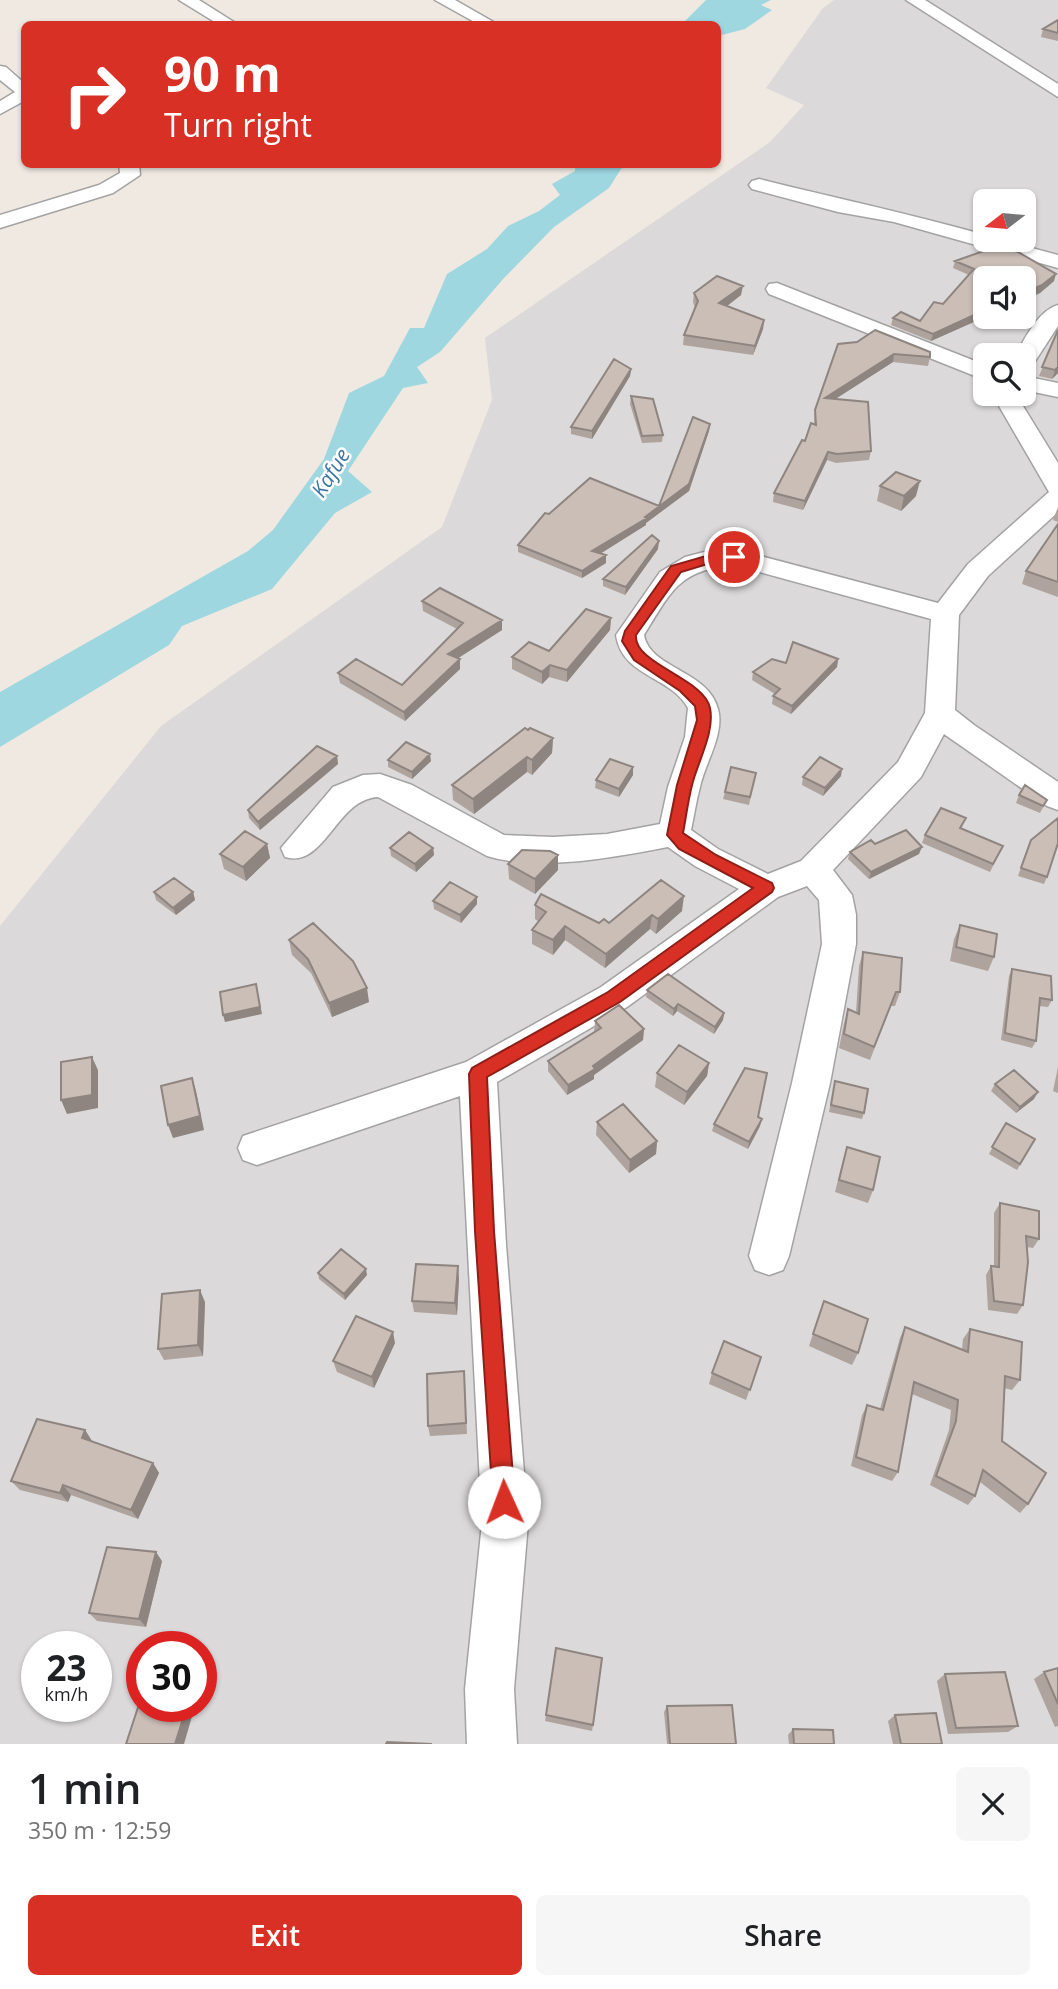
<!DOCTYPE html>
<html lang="en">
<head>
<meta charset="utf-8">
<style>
	body { margin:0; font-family:"Open Sans",sans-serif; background:#f6f6f6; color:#202124; height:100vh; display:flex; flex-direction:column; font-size:26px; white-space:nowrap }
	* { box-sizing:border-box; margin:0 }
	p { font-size:23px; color:#757577 }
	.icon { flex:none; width:38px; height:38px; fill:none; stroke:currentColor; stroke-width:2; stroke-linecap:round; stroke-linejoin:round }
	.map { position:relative; height:1744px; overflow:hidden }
	.panel { display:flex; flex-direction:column; background:#fff; flex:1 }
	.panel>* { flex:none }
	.hud { position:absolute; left:21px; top:21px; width:700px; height:147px; border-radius:10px; box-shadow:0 2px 5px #0004; background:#d93025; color:#fff; overflow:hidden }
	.needle { width:46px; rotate:254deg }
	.buttons { position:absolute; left:973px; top:189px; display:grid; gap:14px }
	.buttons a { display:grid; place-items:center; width:63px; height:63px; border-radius:10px; background:#fff; box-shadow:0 2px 5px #0004; font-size:35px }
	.speed { position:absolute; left:21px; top:1631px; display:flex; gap:14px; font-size:35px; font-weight:700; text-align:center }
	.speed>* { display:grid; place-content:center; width:91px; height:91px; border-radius:50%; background:#fff; box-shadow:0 2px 5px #0004; line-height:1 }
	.speed small { font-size:18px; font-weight:400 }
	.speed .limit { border:10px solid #d22; background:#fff; color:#111 }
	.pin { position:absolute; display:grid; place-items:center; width:60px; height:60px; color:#fff; margin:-30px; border:4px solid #fff; border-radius:50%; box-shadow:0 2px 7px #0007 }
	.me { position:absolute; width:77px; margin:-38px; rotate:358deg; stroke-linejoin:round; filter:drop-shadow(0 0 5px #0008) }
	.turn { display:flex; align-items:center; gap:24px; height:147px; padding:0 28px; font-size:32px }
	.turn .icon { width:91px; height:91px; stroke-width:2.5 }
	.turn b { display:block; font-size:49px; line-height:60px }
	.round { display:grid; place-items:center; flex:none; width:74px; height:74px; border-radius:10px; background:#f6f6f6 }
	.headline { display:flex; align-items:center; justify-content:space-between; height:119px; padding:0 28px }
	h1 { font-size:42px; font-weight:600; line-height:52px }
	.cta { display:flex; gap:14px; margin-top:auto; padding:14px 28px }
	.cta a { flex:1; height:80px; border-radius:10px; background:#d93025; color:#fff; font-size:28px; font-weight:600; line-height:80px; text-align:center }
	.cta a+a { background:#f6f6f6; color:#202124 }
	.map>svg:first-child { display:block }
	.residential { fill:#dbd9d9; fill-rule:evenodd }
	.water { fill:#9ed7e0 }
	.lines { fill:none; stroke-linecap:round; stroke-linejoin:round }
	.minor-casing { stroke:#a3a3a3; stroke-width:3 }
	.minor { fill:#fff; fill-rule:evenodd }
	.wall { fill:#afa39d }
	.shaded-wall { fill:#8e8580 }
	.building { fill:#cbbeb7; stroke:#8e8580; stroke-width:2 }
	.route { fill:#d93025; stroke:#8d1f18; stroke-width:2 }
	.labels { text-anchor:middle; stroke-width:5; stroke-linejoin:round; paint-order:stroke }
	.far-water-label { font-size:21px; font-style:italic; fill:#3d78a3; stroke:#fff }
</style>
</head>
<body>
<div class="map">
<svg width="1058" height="1744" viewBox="0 0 1058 1744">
	<rect width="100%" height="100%" fill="#efe9e1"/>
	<path class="residential" d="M834,0h224v1744h-1058v-818l161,-200 281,-199 50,-127 -7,-62 285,-196 34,-37 -38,-17 57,-80zM985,201h39v39h-39zM985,278h39v39h-39zM985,355h39v39h-39zM37,1647h59v59h-59zM142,1647h59v59h-59z"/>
	<path class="water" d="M706,0h65l-10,5 11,5 -27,19 -27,7v-12h-36z
		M575,165h55l-9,4 -12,19 -55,39 -50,51 -64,74 -23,15 11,16 -25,5 -55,83 24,21 -37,21 -63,76 -90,37 -13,19 -169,102v-55l248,-141 25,-21 51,-71 25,-66 35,-17 26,-48h14l23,-54 40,-25 21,-23 31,-15 21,-16 -8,-11 23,-13z"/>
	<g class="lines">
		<defs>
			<path id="minor" d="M179,0h20l38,24h-19z
				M435,0h20l42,24h-19z
				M906,0h19l133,84v13z
				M0,66l6,1 18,16v18l-24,13v-13l15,-9 -15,-12z
				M119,164h20l1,11 -27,18 -113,35v-13l99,-30 21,-12z
				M759,179c76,19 151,35 226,56v5h17l56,15v13l-164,-46 -56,-10 -86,-23 -3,-4 3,-4z
				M777,283l208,82v15l-216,-86 -3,-5 3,-5z
				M1058,305v21l-26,40 -8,2v-13h-8c8,-16 23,-45 42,-50z
				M1024,376l34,7v14l-34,-7z
				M997,394h24l2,12 35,57v49l-70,64 -29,39 -4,95 19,15 84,57v28l-11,-4 -103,-72 -23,43 -88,93 19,25 4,20v29l-26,139 -41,173 -6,14 -14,5 -14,-5 -6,-14 43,-173 30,-139 -3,-44 -12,-14 -29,11 -151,110 -130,75 9,163 22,278 -14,166 3,55h-50l-2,-55 17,-166 -22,-427 -203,69 -14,-5 -5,-12 5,-12 223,-74 135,-75 138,-98 -44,-23 -27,-19c-52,10 -130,25 -181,9l-109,-59c-42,2 -53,72 -93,60l-4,-9 52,-61 30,-12 17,-1 32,11 92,50 49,2 54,-3 53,-10 8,-37 17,-50 3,-29c-17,-32 -66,-31 -72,-73l44,-63 25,-15 27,-7 22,-1 204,54 30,-39 81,-72 -50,-86zM734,565l197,54 -6,94 -27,49 -97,99 -33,13 -50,-25 -27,-19c3,-14 5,-28 9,-43 5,-24 25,-53 18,-78 -10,-39 -68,-40 -74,-74 27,-43 34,-65 90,-70z"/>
		</defs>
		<use href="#minor" class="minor-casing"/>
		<use href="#minor" class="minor"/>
	</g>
	<path class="wall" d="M1058,20v21l-17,-4 2,-8z
		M955,261l99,20 -14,12 -16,7v-22h-39v39l-54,24 -40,-16 2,-7 27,3 23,-17 26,-29 -16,-7z
		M694,293l47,2 -14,11 37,14 -1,9 -10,26 -70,-10 1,-10 11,-27 -2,-6z
		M1058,330v43l-6,6 -13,-3z
		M838,344l92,13 -2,9 -35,-4 -58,37 36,52 -2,9 -33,3 -9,-3 -24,50 -30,-8 1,-9 40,-69 1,-14z
		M631,369l-1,7 -38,63 -21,-5v-7z
		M631,396l32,39 -1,7 -20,1 -12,-39z
		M710,424l-1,7 -20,60 -43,32v2l-45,28 5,2v8l-24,15 -64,-26v-7l31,-31 110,-8z
		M880,486l36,10 -15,15 -24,-10z
		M1058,507v15l-5,-2z
		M1058,524v73l-36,-13 4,-13z
		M658,549l-33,46 -22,-9v-7z
		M422,601l80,29 -44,28 2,1v10l-55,52 -65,-38 -2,-10 64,12 55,-56 -34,-18z
		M611,618l-1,12 -43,52 -18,-5 -7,7 -30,-15v-12l37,-6z
		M838,659l-1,8 -46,47 -19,-10 1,-8 2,-2 -23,-14 1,-8 33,-9z
		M528,730l25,8 -1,15 -20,22 -5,-3 -53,42 -21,-14 -1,-15z
		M337,756l1,8 -78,66 -11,-12 -1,-8z
		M388,760l43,1 -19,18 -24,-12z
		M633,767v8l-14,22 -24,-9 1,-8z
		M756,773l-7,32 -26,-6 2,-7z
		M841,776l-18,20 -21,-11 1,-8z
		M1019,795l28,5 -7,13 -24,-10z
		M963,826l-2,2 42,18 -13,26 -68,-29 3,-8z
		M1031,840l16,37 -3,7 -26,-8z
		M267,844l3,14 -24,23 -22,-12 -4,-15z
		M875,844l44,10 -50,25 -21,-20 2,-7z
		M390,848h43l1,7 -18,17 -25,-16z
		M558,855v15l-23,24 -26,-15 -1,-15z
		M661,880l21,31 -26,23 -6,-5 -45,39 -40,-28 -12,15 -21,-11v-14l7,-8 -4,-3v-14l64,18h10z
		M154,892h39l2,8 -19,15 -20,-15z
		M433,901l44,3 -16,19 -27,-14z
		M960,925l34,32 -6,14 -38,-10 4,-22z
		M289,940l80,62 -37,15 -21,-44 -19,-18z
		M863,952l37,40 -5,14h-4l-21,54 -31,-12 5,-25 4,-14 8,3 3,-46z
		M1012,969l40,31 -4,7 -9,-1 -3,35 -4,7 -31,-8 8,-64z
		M647,990l77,23 -1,7 -9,14 -37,-23 -4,5 -27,-19z
		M595,1021l49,8 -1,11 -49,35v4l-27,16 -19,-24v-10l46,-29z
		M709,1063l-2,13 -23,29 -29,-18 2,-14z
		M1058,1067v26l-5,-2z
		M835,1081l29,32 -2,6 -33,-7z
		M995,1084l39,15 -18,14 -25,-22z
		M758,1117l2,9 -12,23 -36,-18 2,-7z
		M597,1122l60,19 -1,13 -27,19 -33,-38z
		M1006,1123l29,16 -18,31 -28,-16z
		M847,1147l26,43 -5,13 -33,-11 8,-32z
		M1000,1203l39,36 -6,9 -6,-1 -4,58 -6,9 -29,-4 -2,-35 5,-9h3v-53z
		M318,1273l49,2 -22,25 -26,-21z
		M459,1278l-2,37 -43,-3 -2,-11z
		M824,1301l34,52 -6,12 -43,-19z
		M205,1302l-2,54 -39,4 -6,-11z
		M905,1327l57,23 1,-11 7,-10 50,51 -8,10 -8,-2 -2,53 26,63 -8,9 -40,-31 -5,14 -7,9 -38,-20 19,-55 2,-20 -39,-16 -14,78 -6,9 -41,-15 11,-51 5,-10 13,4 20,-71z
		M395,1343l-21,45 -37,-16 -4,-11z
		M761,1357l-15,43 -37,-16 3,-11z
		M465,1382l2,52 -37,2 -2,-10z
		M85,1430l7,11 61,22 6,10 -21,46 -67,-24 -3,7 -48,-12 -9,-9z
		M162,1561l-16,66 -49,-6 -8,-8z
		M1058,1668v58l-3,1 -21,-48 10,-7z
		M945,1674l73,52 -10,6 -60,2 -11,-53z
		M667,1706l69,38h-69l-3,-32z
		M546,1715l47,10 -1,6 -47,-10z
		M895,1715l47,29h-49l-5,-23z
		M793,1729l41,15h-45l-1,-9z"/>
	<path class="shaded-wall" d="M1056,274l-2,7 -14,12 -16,7v-7z
		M743,286l-2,9 -23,18 1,-10z
		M985,310v7l-54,24 2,-7z
		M764,320l-1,9 -10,26 2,-9z
		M894,354l-1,8 -70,45 2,-9z
		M1058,367v6l-6,6 3,-9z
		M631,369l-1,7 -38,63v-8z
		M710,424l-1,7 -20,60 -43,32v2l-54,34v-8l53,-34 44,-33z
		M828,452l-1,8 -24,50 2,-9z
		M920,481l-4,15 -15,15 3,-15z
		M659,541l-1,8 -33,46 1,-8z
		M606,555v8l-24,15v-7z
		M611,618l-1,12 -43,52v-12z
		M502,620v10l-53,34 -1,-10z
		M460,659v10l-55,52 -1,-9z
		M838,659l-1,8 -46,47 1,-8z
		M550,665l-1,12 -7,7v-12z
		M553,738l-1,15 -20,22v-15z
		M430,754l1,7 -19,18v-7z
		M337,756l1,8 -78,66 -2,-8z
		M527,757v15l-53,42 -1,-15z
		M633,767v8l-14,22v-8z
		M842,769l-1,7 -18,20 2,-8z
		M267,844l3,14 -24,23 -3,-14z
		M922,847l-3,7 -50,25 2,-7z
		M433,848l1,7 -18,17 -1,-8z
		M558,855v15l-23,24v-15z
		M193,892l2,8 -19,15 -3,-7z
		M684,896l-2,15 -26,23 2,-15z
		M477,897v7l-16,19 -1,-8z
		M652,915l-2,14 -45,39 1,-14z
		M565,926v14l-12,15v-15z
		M256,984l6,30 -37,8 -2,-7z
		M367,988l2,14 -37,15 -3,-14z
		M678,1004l-1,7 -4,5 1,-7z
		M724,1013l-1,7 -9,14 1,-7z
		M644,1029l-1,11 -49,35v4l-27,16 1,-10z
		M92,1057l6,13v38l-31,6 -6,-14z
		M709,1063l-2,13 -23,29 3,-13z
		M192,1078l4,13 8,39 -31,8 -5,-13z
		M1038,1092l-4,7 -18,14 4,-6z
		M762,1119l-2,7 -12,23 1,-7z
		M657,1141l-1,13 -27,19 1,-13z
		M458,1266l1,12 -2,37 -2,-12z
		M366,1269l1,6 -22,25 -1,-6z
		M200,1290l5,12 -2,54 -5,-11z
		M393,1332l2,11 -21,45 -2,-11z
		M85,1430l7,11 -3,7 -7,-10z
		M153,1463l6,10 -21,46 -7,-9z
		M63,1485l8,10 -3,7 -8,-9z
		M156,1552l6,9 -16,66 -7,-8z
		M187,1706h8l-11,38h-9z"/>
	<path class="building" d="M1058,20v13l-15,-4z
		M998,246l20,6 38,22 -14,11 -18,8v-15h-39v32l-52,24 -40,-16 8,-6 19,9 14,-19 9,2 31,-35 -19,-8z
		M717,276l26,10 -24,17 45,17 -9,26 -71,-11 14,-34 -4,-8z
		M875,330l55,22v5l-36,-3 -69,44 43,4 3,49 -34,3 -9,-2 -23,49 -31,-8 28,-53 3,1 6,-18 5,2 -1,-15 23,-66 19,-2z
		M1058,330v37l-3,3 -13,-3z
		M614,359l17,10 -39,62 -21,-4z
		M631,396l22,3 10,36 -21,1z
		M693,417l17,7 -21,60 -44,33 2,1 -55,33 14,4 -24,16 -64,-26 27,-32 4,1 41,-36 69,28z
		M896,472l24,9 -16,15 -24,-10z
		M1058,524v58l-32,-11z
		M652,535l7,6 -33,46 -23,-8z
		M440,588l62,32 -54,34 12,5 -56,53 -66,-39 18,-14 46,26 61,-62 -41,-22z
		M586,609l25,9 -44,52 -17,-5 -8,7 -30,-15 17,-15 20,9z
		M793,642l45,17 -46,47 -19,-10 7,-7 -27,-17 19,-13 14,4z
		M525,728l3,2 2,-2 23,10 -21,22 -5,-3 -54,42 -21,-14z
		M406,742l24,12 -18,18 -24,-12z
		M317,746l20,10 -79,66 -10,-12z
		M820,757l22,12 -17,19 -22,-11z
		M610,759l23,8 -14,22 -23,-9z
		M731,767l25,6 -6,24 -25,-5z
		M1025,785l22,15 -4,6 -24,-11z
		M941,808l25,10 -6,10 43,18 -10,18 -68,-29z
		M1058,818v25l-11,34 -26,-9 10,-28z
		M906,830l16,17 -51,25 -21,-20 21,-12 4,4z
		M245,831l22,13 -24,23 -23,-13z
		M409,832l24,16 -18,16 -25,-16z
		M522,850l28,1 8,4 -23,24 -27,-15z
		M174,878l19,14 -20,16 -19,-16z
		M661,880l23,16 -26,23 -6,-4 -46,39 -41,-28 -12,14 -21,-10 14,-18 -11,-7 6,-11 58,29 5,-4 5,4z
		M450,882l27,15 -17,18 -27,-14z
		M313,923l40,38 14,27 -38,15 -21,-44 -19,-19z
		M960,925l37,9 -3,23 -38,-10z
		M863,952l39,6 -2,34h-4l-22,55 -30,-13 4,-25 11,5z
		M1012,969l39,7 1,24 -12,-2 -4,43 -31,-8z
		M668,974l56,39 -9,14 -37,-23 -4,5 -27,-19z
		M256,984l4,23 -37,8 -3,-23z
		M619,1005l25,24 -51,37 2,3 -27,16 -20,-24 53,-33 -6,-7z
		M679,1045l30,18 -22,29 -30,-19z
		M92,1057v38l-31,5v-38z
		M745,1068l22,5 -9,44 4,2 -13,23 -35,-18z
		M1014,1070l24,22 -18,15 -25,-23z
		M192,1078l8,38 -32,9 -7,-39z
		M835,1081l33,8 -4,24 -33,-8z
		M623,1104l34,37 -27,19 -33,-38z
		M1006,1123l29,16 -15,25 -28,-17z
		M847,1147l33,10 -7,33 -34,-10z
		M1000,1203l39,8v28l-13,-3 2,26 -5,43 -29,-4 -3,-35 8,1z
		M341,1249l25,20 -22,25 -26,-21z
		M416,1264l42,2 -3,37 -43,-2z
		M200,1290l-2,55 -40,4 4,-55z
		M824,1301l44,18 -10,34 -45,-19z
		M356,1316l37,16 -21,45 -39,-16z
		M905,1327l63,25 2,-23 52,13 -2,38 -15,-4 -3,65 44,32 -18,31 -45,-34 -8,26 -39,-20 20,-55 2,-21 -44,-18 -16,90 -42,-15 11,-52 16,5z
		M724,1341l37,16 -11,33 -38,-17z
		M464,1371l2,52 -38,3 -1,-52z
		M37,1419l48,11 -3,8 71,25 -22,47 -68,-25 -3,8 -49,-12z
		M107,1547l49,5 -17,67 -50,-6z
		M556,1648l46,10 -9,67 -47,-10z
		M1058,1668v36l-14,-32z
		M1005,1672l13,54 -62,2 -11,-54z
		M142,1695v11h45l-12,38h-49z
		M732,1705l4,39h-66l-3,-38z
		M936,1713l6,31h-41l-6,-29z
		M793,1729l40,1 1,14h-40z
		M387,1742l45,2h-46z"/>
	<path class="route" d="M734,553l4,1v6l-24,2 -33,10 -45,63c-3,29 68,43 74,73 5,24 -12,53 -18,77 -4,16 -6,32 -9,48l33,22 56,28 2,5 -2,4 -152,110 -133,75 7,154 21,271 -3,8 -8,3 -7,-3 -4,-8 -18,-271 -6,-157 3,-6 136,-76 145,-104 -74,-39 -12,-14 10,-50 20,-65 -2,-14 -15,-15 -46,-31 -12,-19 3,-10 46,-65 42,-12z"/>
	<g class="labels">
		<g class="far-water-label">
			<text transform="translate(331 473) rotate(-58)" y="7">Kafue</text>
		</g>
	</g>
</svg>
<div class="buttons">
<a><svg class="needle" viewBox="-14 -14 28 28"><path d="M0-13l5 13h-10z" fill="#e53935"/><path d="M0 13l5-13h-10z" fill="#757577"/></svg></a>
<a><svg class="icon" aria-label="sound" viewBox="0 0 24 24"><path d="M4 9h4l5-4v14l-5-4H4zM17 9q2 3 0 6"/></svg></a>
<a><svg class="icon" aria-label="search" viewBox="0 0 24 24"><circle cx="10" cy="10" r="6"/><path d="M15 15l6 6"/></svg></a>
</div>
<div class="speed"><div>23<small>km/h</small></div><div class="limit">30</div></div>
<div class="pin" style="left:734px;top:557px;background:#d93025"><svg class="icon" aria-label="arrive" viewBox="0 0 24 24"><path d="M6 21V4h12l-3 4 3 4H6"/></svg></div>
<svg class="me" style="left:504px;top:1502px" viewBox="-20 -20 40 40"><circle r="19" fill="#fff"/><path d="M0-13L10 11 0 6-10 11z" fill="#d93025"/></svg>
<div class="hud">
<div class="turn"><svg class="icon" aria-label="right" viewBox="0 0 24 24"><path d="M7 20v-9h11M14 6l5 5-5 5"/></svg><div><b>90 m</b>Turn right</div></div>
</div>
</div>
<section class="panel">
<div class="headline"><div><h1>1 min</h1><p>350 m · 12:59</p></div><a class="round"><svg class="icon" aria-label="close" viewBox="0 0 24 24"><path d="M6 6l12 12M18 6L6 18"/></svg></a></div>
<div class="cta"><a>Exit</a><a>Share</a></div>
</section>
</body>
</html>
